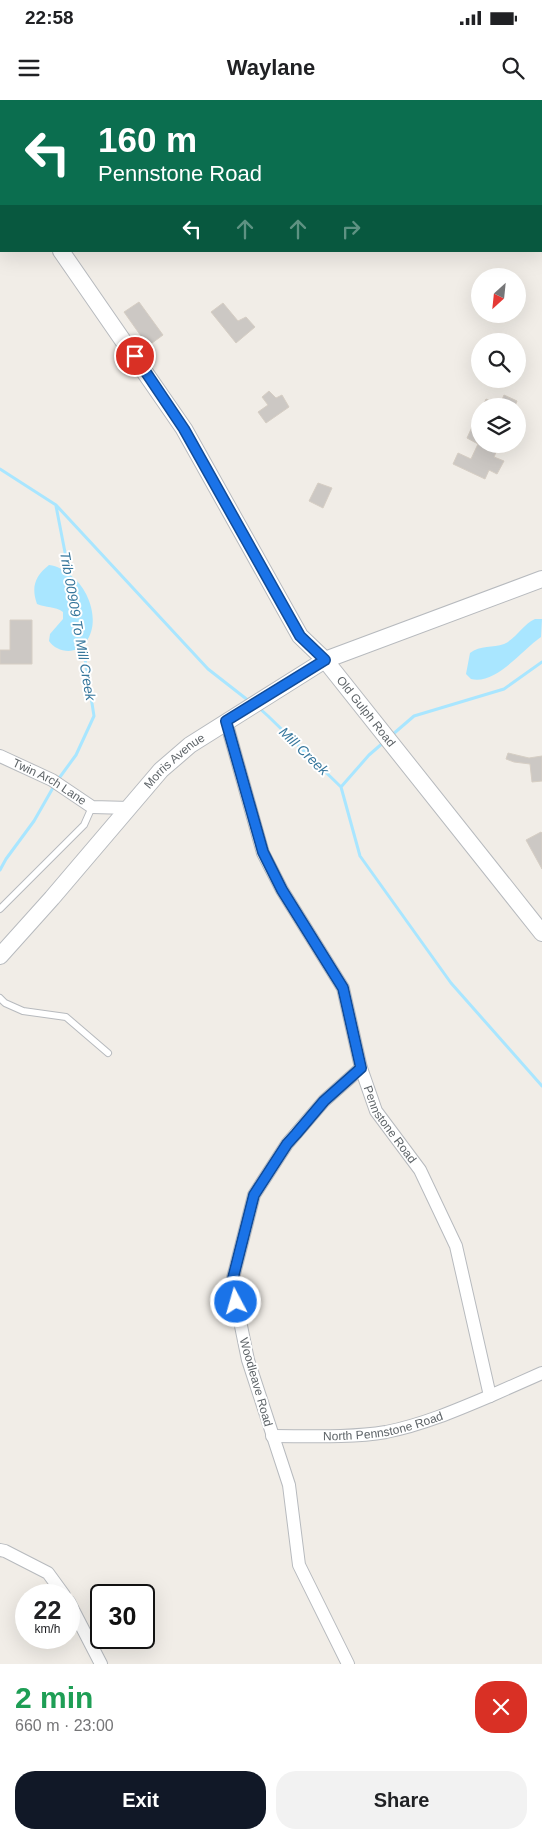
<!DOCTYPE html>
<html lang="en">
<head>
<meta charset="utf-8">
<style>
	body { margin:0; font-family:Helvetica,sans-serif; background:#f2f2f2; color:#202124; height:100vh; display:flex; flex-direction:column; font-size:19px; white-space:nowrap }
	* { box-sizing:border-box; margin:0 }
	p { font-size:16px; color:#757577 }
	.icon { flex:none; width:28px; height:28px; fill:none; stroke:currentColor; stroke-width:2; stroke-linecap:round; stroke-linejoin:round }
	.map { position:relative; height:1564px; overflow:hidden }
	.drawer { display:flex; flex-direction:column; background:#fff; flex:1 }
	.drawer>* { flex:none }
	.top-card { position:absolute; left:0px; top:0px; width:542px; height:152px; box-shadow:0 5px 20px #0002; background:#0b6e4f; color:#fff; overflow:hidden }
	.needle { width:32px; rotate:207deg }
	.fabs { position:absolute; left:471px; top:168px; display:grid; gap:10px }
	.fabs a { display:grid; place-items:center; width:55px; height:55px; border-radius:50%; background:#fff; box-shadow:0 5px 20px #0002; font-size:25px }
	.speed { position:absolute; left:15px; top:1484px; display:flex; gap:10px; font-size:25px; font-weight:700; text-align:center }
	.speed>* { display:grid; place-content:center; width:65px; height:65px; border-radius:50%; background:#fff; box-shadow:0 5px 20px #0002; line-height:1 }
	.speed small { font-size:12px; font-weight:400 }
	.speed .limit { border:2px solid #111; border-radius:8px; background:#fff; color:#111 }
	.pin { position:absolute; display:grid; place-items:center; width:42px; height:42px; color:#fff; margin:-21px; border:2px solid #fff; border-radius:50%; box-shadow:0 1px 5px #0007 }
	.me { position:absolute; width:55px; margin:-28px; rotate:354deg; stroke-linejoin:round; filter:drop-shadow(0 0 4px #0008) }
	.turn { display:flex; align-items:center; gap:18px; height:105px; padding:0 15px; font-size:22px }
	.turn .icon { width:65px; height:65px; stroke-width:2.5 }
	.turn b { display:block; font-size:35px; line-height:42px }
	.lanes { display:flex; align-items:center; height:48px; padding:0 15px; background:#0003; justify-content:center; gap:25px; direction:ltr }
	.lanes .off { opacity:.35 }
	.round { display:grid; place-items:center; flex:none; width:52px; height:52px; border-radius:20px; background:#f2f2f2 }
	.summary { display:flex; align-items:center; justify-content:space-between; height:85px; padding:0 15px }
	h1 { font-size:30px; font-weight:600; line-height:38px; color:#1e9e55 }
	.action { display:flex; gap:10px; margin-top:auto; padding:10px 15px }
	.action a { flex:1; height:58px; border-radius:20px; background:#111827; color:#fff; font-size:20px; font-weight:600; line-height:58px; text-align:center }
	.action a+a { background:#f2f2f2; color:#202124 }
	.status { display:flex; justify-content:space-between; align-items:center; height:35px; padding:0 25px; background:#fff; direction:ltr }
	.status svg { height:14px; fill:currentColor }
	header { display:flex; justify-content:space-between; align-items:center; height:65px; padding:0 15px; background:#fff; font-size:22px; font-weight:600 }
	.map>svg:first-child { display:block }
	.water { fill:#a9e6ff }
	.lines { fill:none; stroke-linecap:round; stroke-linejoin:round }
	.stream { stroke:#a9e6ff; stroke-width:3 }
	.building { fill:#ccc8c4; stroke:#d6cec4 }
	.service-casing { stroke:#b7babe; stroke-width:8 }
	.minor-casing { stroke:#b7babe; stroke-width:14 }
	.tertiary-casing { stroke:#b7babe; stroke-width:18 }
	.service { stroke:#fff; stroke-width:6 }
	.minor { stroke:#fff; stroke-width:12 }
	.tertiary { stroke:#fff; stroke-width:16 }
	.route-casing { stroke:#114b97; stroke-width:12 }
	.route { stroke:#1a73e8; stroke-width:9 }
	.labels { text-anchor:middle; stroke-width:4; stroke-linejoin:round; paint-order:stroke }
	.street-label { font-size:12px; fill:#5e6468; stroke:#fff }
	.water-label { font-size:14px; font-style:italic; fill:#37779c; stroke:#fff }
</style>
</head>
<body>
<div class="status"><b>22:58</b><svg viewBox="0 0 49 12"><path d="M0 12V9h3v3zM5 12V6h3v6zM10 12V3h3v9zM15 12V0h3v12zM26 1h20v11H26zM47 4h2v5h-2z"/></svg></div>
<header><svg class="icon" aria-label="menu" viewBox="0 0 24 24"><path d="M4 6h16M4 12h16M4 18h16"/></svg>Waylane<svg class="icon" aria-label="search" viewBox="0 0 24 24"><circle cx="10" cy="10" r="6"/><path d="M15 15l6 6"/></svg></header>
<div class="map">
<svg width="542" height="1564" viewBox="0 0 542 1564">
	<rect width="100%" height="100%" fill="#f1ede7"/>
	<path class="water" d="M49,465c9,1 14,5 21,10 19,13 31,47 16,67 -9,13 -29,11 -37,-1l1,-7 13,-15v-7c-8,-6 -17,-4 -26,-8 -6,-17 -2,-28 12,-39z
		M535,519h7l-1,18c-19,13 -45,48 -70,42l-5,-5 4,-21c10,-8 23,-5 34,-9 13,-6 19,-20 31,-25z"/>
	<g class="lines">
		<path class="stream" d="M0,369l56,36 152,164 41,32
			M56,406l14,72
			M258,607l10,9 73,71 19,69 91,127 91,103
			M392,635l22,-19 90,-27 38,-27
			M57,681l19,-26 18,-39 -12,-76
			M341,687l28,-32 15,-13
			M0,770l6,-11 28,-38 20,-35"/>
	</g>
	<path class="building" d="M72,0h23l1,1h-26z
		M139,202l24,33 -15,11 -24,-34z
		M223,203l15,18 8,-4 9,10 -19,16 -25,-31z
		M269,291l7,7 6,-3 7,12 -23,16 -8,-11 10,-7 -6,-8z
		M504,295l13,6 -2,5h-32l3,-7 9,4 2,-3 4,2z
		M472,327l8,4v13h23l-3,7 -3,-1 -3,7 10,4 -7,13 -8,-4 -4,9 -32,-15 5,-11 13,6 7,-15 -11,-6z
		M318,383l14,5 -9,20 -14,-7z
		M10,520h22v44h-32v-14h10z
		M508,653l21,5 13,-2v25l-10,1 -2,-18 -16,-2 -8,-3z
		M541,732l1,1v36l-16,-29z"/>
	<g class="lines">
		<defs>
			<path id="service" d="M0,809l84,-84 8,-18
				M0,898l5,5 18,8 43,6 42,36"/>
			<g id="minor">
				<path id="s1" d="M226,621l37,132 19,37 61,98 18,80 15,43 44,59 36,76 34,150 52,-23"/>
				<path id="s2" d="M0,656l52,24 40,27 38,1"/>
				<path id="s3" d="M272,1336c36,0 79,2 114,-4 36,-7 71,-22 104,-36"/>
				<path d="M0,1450l5,1 43,22 16,22"/>
				<path d="M69,1502l32,62"/>
				<path d="M348,1564l-49,-99 -10,-80 -41,-125 -16,-78 22,-87 33,-51 37,-43 37,-33"/>
			</g>
			<g id="tertiary">
				<path d="M0,65l1,1"/>
				<path id="s4" d="M61,151l123,178 116,207 25,24 217,273"/>
				<path id="s5" d="M0,856l52,-58 109,-128 29,-25 135,-85 217,-81"/>
			</g>
		</defs>
		<use href="#service" class="service-casing"/>
		<use href="#minor" class="minor-casing"/>
		<use href="#tertiary" class="tertiary-casing"/>
		<use href="#service" class="service"/>
		<use href="#minor" class="minor"/>
		<use href="#tertiary" class="tertiary"/>
	</g>
	<g class="lines">
		<defs>
			<path id="route" d="M135,256l49,73 116,207 25,24 -99,61 37,131 19,38 61,98 18,80 -37,33 -28,33 -9,10 -33,51 -22,87 4,20"/>
		</defs>
		<use href="#route" class="route-casing"/>
		<use href="#route" class="route"/>
	</g>
	<g class="labels">
		<g class="street-label">
			<text dy="4" stroke="none"><textPath href="#s4" startOffset="554">Old Gulph Road</textPath></text>
			<text dy="4" stroke="none"><textPath href="#s5" startOffset="262">Morris Avenue</textPath></text>
			<text dy="4" stroke="none"><textPath href="#s2" startOffset="56">Twin Arch Lane</textPath></text>
			<text dy="4" stroke="none"><textPath href="#s1" startOffset="440">Pennstone Road</textPath></text>
			<text transform="translate(256 1282) rotate(74)" y="4">Woodleave Road</text>
			<text dy="4" stroke="none"><textPath href="#s3" startOffset="112">North Pennstone Road</textPath></text>
		</g>
		<g class="water-label">
			<text transform="translate(78 526) rotate(80)" y="5">Trib 00909 To Mill Creek</text>
			<text transform="translate(304 651) rotate(44)" y="5">Mill Creek</text>
		</g>
	</g>
</svg>
<div class="fabs">
<a><svg class="needle" viewBox="-14 -14 28 28"><path d="M0-13l5 13h-10z" fill="#e53935"/><path d="M0 13l5-13h-10z" fill="#757577"/></svg></a>
<a><svg class="icon" aria-label="search" viewBox="0 0 24 24"><circle cx="10" cy="10" r="6"/><path d="M15 15l6 6"/></svg></a>
<a><svg class="icon" aria-label="layers" viewBox="0 0 24 24"><path d="M12 4l9 5-9 5-9-5zM3 14l9 5 9-5"/></svg></a>
</div>
<div class="speed"><div>22<small>km/h</small></div><div class="limit">30</div></div>
<div class="pin" style="left:135px;top:256px;background:#d93025"><svg class="icon" aria-label="arrive" viewBox="0 0 24 24"><path d="M6 21V4h12l-3 4 3 4H6"/></svg></div>
<svg class="me" style="left:236px;top:1202px" viewBox="-20 -20 40 40"><circle r="17" fill="#1a73e8" stroke="#fff" stroke-width="3"/><path d="M0-11L8 9 0 5-8 9z" fill="#fff"/></svg>
<div class="top-card">
<div class="turn"><svg class="icon" aria-label="left" viewBox="0 0 24 24"><path d="M17 20v-9H6M10 6l-5 5 5 5"/></svg><div><b>160 m</b>Pennstone Road</div></div>
<div class="lanes"><svg class="icon" aria-label="left" viewBox="0 0 24 24"><path d="M17 20v-9H6M10 6l-5 5 5 5"/></svg><svg class="icon off" aria-label="ahead" viewBox="0 0 24 24"><path d="M12 20V5M6 11l6-6 6 6"/></svg><svg class="icon off" aria-label="ahead" viewBox="0 0 24 24"><path d="M12 20V5M6 11l6-6 6 6"/></svg><svg class="icon off" aria-label="right" viewBox="0 0 24 24"><path d="M7 20v-9h11M14 6l5 5-5 5"/></svg></div>
</div>
</div>
<section class="drawer">
<div class="summary"><div><h1>2 min</h1><p>660 m · 23:00</p></div><a class="round" style="background:#d93025;color:#fff"><svg class="icon" aria-label="close" viewBox="0 0 24 24"><path d="M6 6l12 12M18 6L6 18"/></svg></a></div>
<div class="action"><a>Exit</a><a>Share</a></div>
</section>
</body>
</html>
